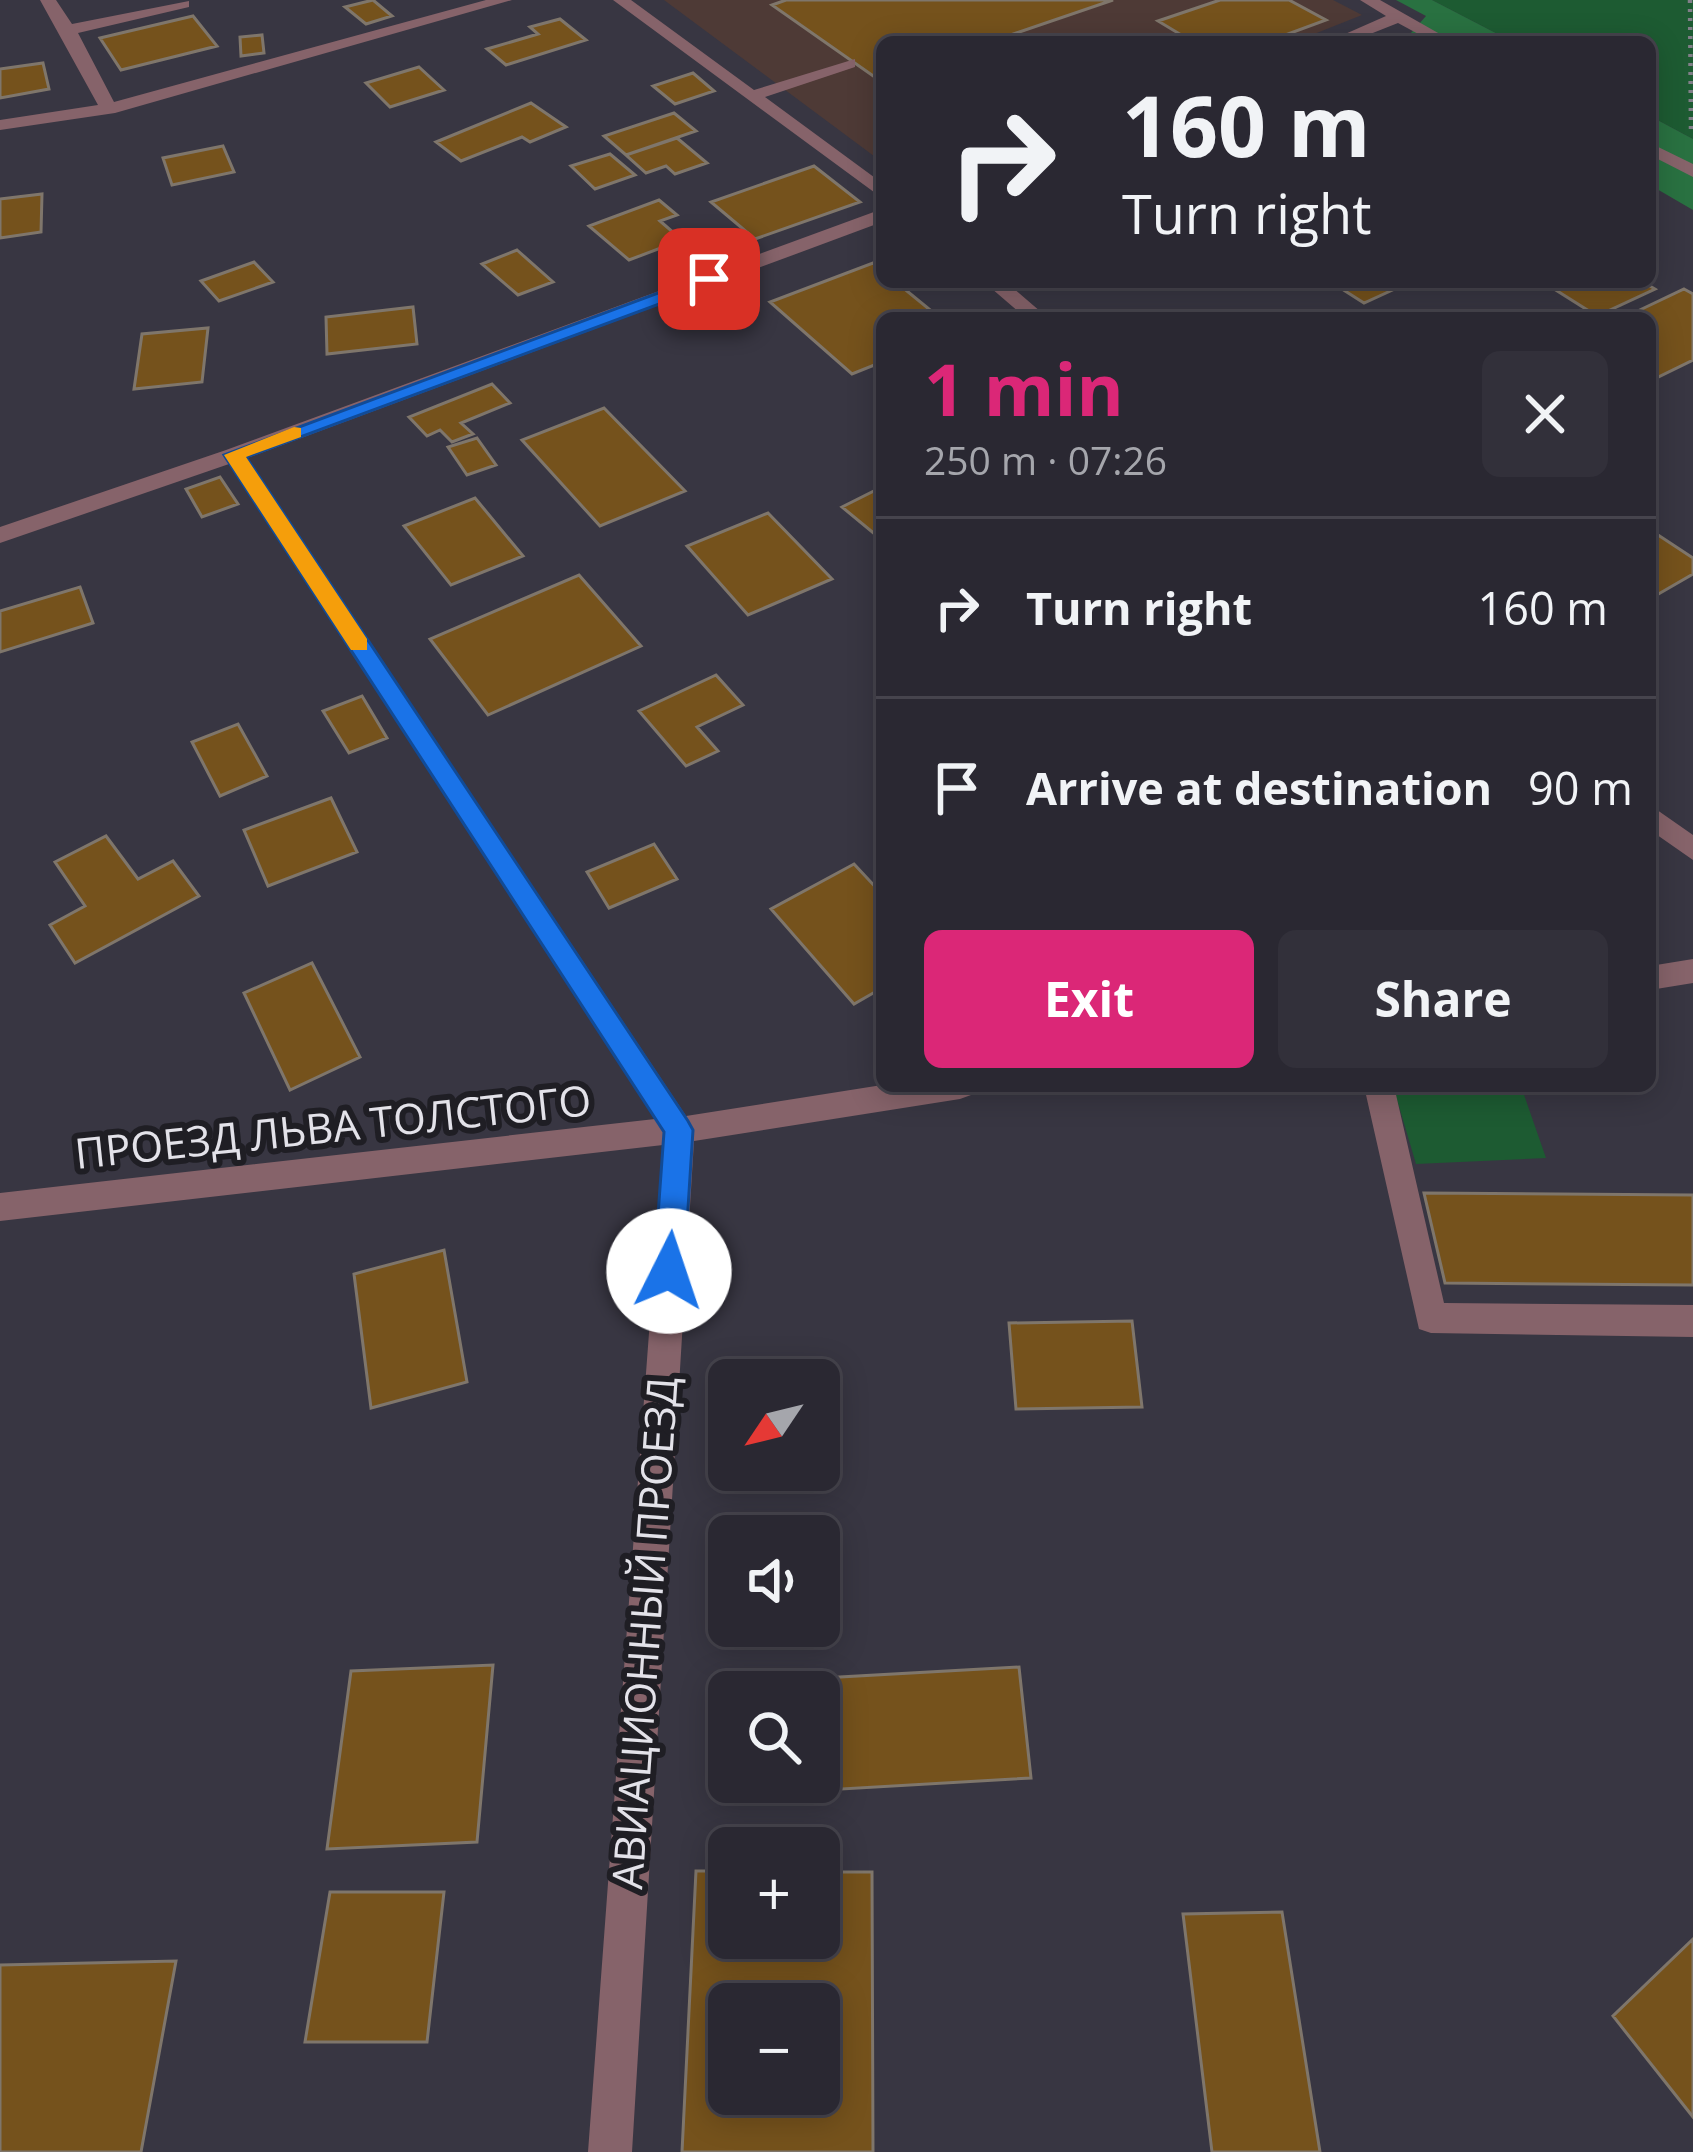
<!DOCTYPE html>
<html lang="en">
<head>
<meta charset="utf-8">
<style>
	body { margin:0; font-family:"Open Sans",sans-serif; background:#32303a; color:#f1f3f6; height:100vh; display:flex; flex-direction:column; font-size:45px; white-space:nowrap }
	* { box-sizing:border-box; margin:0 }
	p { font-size:39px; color:#a5a6ac }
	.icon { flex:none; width:66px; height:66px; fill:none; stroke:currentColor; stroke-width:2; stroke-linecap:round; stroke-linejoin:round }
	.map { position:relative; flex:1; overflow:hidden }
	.sheet { position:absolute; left:876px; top:312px; width:780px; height:780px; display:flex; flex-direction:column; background:#2a2832; border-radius:18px; box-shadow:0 6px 30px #0003,0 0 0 3px #46444d }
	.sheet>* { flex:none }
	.hud { position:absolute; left:876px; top:36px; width:780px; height:252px; border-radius:18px; box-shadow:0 6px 30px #0003,0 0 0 3px #46444d; background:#2a2832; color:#f1f3f6; overflow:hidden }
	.needle { width:78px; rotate:235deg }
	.buttons { position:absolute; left:708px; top:1359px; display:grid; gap:24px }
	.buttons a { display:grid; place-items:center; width:132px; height:132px; border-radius:18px; background:#2a2832; box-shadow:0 6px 30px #0003,0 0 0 3px #46444d; font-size:60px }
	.pin { position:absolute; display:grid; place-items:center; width:102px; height:102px; color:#fff; margin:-51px; border-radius:24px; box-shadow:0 6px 18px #0006 }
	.me { position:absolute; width:132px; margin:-66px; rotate:4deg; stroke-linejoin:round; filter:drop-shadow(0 0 9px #0008) }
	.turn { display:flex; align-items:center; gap:42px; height:252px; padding:0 48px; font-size:54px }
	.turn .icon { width:156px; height:156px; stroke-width:2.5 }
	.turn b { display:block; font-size:84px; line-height:102px }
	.round { display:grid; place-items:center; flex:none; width:126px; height:126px; border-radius:18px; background:#32303a }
	.head { display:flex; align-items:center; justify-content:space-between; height:204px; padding:0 48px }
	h1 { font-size:72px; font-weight:700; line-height:90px; color:#db2777 }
	.cta { display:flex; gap:24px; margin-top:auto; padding:24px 48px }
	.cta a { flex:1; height:138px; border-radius:18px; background:#db2777; color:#fff; font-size:48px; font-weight:700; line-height:138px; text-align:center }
	.cta a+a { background:#32303a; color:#f1f3f6 }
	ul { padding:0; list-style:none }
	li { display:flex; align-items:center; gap:36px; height:180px; padding:0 48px; border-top:3px solid #46444d }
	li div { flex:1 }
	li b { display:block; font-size:45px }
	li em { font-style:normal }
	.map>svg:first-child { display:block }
	.industrial { fill:#4e3a36 }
	.green { fill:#1d5b32 }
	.forest { fill:#297141 }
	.building { fill:#75521c; stroke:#7f766b; stroke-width:3; fill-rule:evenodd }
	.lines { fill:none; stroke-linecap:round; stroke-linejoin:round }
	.path { stroke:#817f89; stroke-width:4.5; stroke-dasharray:3 6; stroke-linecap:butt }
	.minor { fill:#86636a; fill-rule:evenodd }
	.route { fill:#1a73e8; stroke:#114b97; stroke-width:3 }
	.slow { fill:#f59e0b }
	.labels { text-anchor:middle; stroke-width:12; stroke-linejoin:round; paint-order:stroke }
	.street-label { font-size:42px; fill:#e3e2e9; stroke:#1f1e24 }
</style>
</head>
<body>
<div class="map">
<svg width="1693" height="2152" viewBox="0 0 1693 2152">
	<rect width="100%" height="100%" fill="#383642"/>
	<path class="industrial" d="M664,0h669l29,15 -68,27h-412v120z"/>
	<path class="green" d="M1432,0h261v139l-43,-23v-74h-137z
		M1393,1086h128l25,72 -130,6z"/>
	<path class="forest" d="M1396,0h36l81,42h-110l23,-26z
		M1650,116l43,23v71l-43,-25z"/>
	<path class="building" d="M373,0l19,16 -26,8 -21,-17z
		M786,0h327l-123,42h-108l-3,38 -107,-75z
		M1220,0h69l37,20 -60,22h-73l-35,-21z
		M193,16l24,30 -96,24 -21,-32z
		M560,19l26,21 -80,25 -19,-16 51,-15 -8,-7z
		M262,35l2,18 -23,3 -1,-19z
		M43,63l6,26 -49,9v-29z
		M419,67l25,23 -54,17 -24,-24z
		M693,73l21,18 -39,13 -22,-18z
		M531,103l35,24 -36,15 -8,-5 -61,24 -25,-19z
		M674,113l22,18 -70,24 -22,-19z
		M677,138l30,25 -32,11 -9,-8 -20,7 -20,-18z
		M223,146l11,26 -62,13 -9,-27z
		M610,154l25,21 -40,14 -24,-23z
		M814,166l46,36 -105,37 -44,-37z
		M42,194l-1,38 -41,6v-39z
		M659,200l18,15 -17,6 22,19 -53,20 -40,-34z
		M517,250l36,32 -35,13 -36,-31z
		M254,262l19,20 -54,19 -18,-20z
		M873,263l9,8v11h14l44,36h-58v44l-30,12 -82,-72z
		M1331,282h79l-46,21z
		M1543,282h100l12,7 -58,27z
		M1684,289l9,5v66l-43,21v-63h-27z
		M413,307l4,37 -90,10 -1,-37z
		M208,328l-6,54 -68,7 8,-55z
		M492,384l18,19 -49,20 12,11 -21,8 -12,-12 -13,6 -18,-19z
		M604,408l81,83 -85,35 -78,-86z
		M477,438l19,27 -29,10 -19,-28z
		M220,477l18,27 -36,13 -16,-28z
		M882,487v53l-40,-33z
		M475,498l48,58 -72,29 -47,-59z
		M768,513l64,66 -84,36 -61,-69z
		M1652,531l41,27v16l-38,22 -5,-4z
		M579,575l62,71 -153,69 -58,-76z
		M80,587l13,36 -93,29v-41z
		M716,675l27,30 -46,22 21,24 -32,15 -47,-55z
		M362,696l25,42 -38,15 -26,-42z
		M238,724l29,52 -47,20 -28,-54z
		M331,798l26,54 -89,34 -24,-56z
		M106,836l32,43 35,-18 26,35 -124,67 -25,-38 35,-19 -30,-44z
		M654,844l23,35 -68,29 -22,-36z
		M854,864l28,30v94l-28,16 -83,-95z
		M312,963l48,94 -70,33 -46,-97z
		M1424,1193l269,2v90l-248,-2z
		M444,1250l23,132 -96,26 -17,-134z
		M1132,1321l10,86 -126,2 -7,-86z
		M493,1665l-16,177 -150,7 24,-178z
		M1019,1667l12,111 -241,14 -1,-10h30v-90h-32v-12z
		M696,1871h33v67h90v-66h53l1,280h-191zM729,2004h90v90h-90z
		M330,1892h114l-17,150h-122z
		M1282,1912l38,240h-108l-29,-238z
		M1693,1939v178l-80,-101z
		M176,1961l-35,191h-141v-187z"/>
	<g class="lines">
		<path class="path" d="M1690,0l1,130"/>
		<path class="minor" d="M40,0h16l16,24 117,-23v6l-111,26 36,69 372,-102h26l-397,113 -115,17v-10l98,-15z
			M613,0h18l123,90 101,-31v8l-90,30 117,86v15z
			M1360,0h20l74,42h-21l-35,-19 -48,19h-23l59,-26z
			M1650,143l43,21v13l-43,-22z
			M882,209v13l-635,236 439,658 196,-31 93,1 -4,9 -11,4 -266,42 -62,1011h-44l75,-1007 -663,76v-28l655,-74 -426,-655 -229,79v-16l226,-77z
			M984,282h22l42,36h-22z
			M1650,805l43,30v25l-43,-30z
			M1693,959v24l-43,7v-24z
			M1364,1086h30l50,217 249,2v32l-262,-4 -12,-4z"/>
	</g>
	<path class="route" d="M709,274l9,5 -2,4 -470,174 442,664 5,9 -9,141 -5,10 -10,4 -10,-4 -5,-10 10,-139 -440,-677z"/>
	<path class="slow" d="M294,427l7,1v9l-55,20 121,182v11h-16l-127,-195z"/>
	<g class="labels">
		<g class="street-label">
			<text transform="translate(333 1127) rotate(-6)" y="15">ПРОЕЗД ЛЬВА ТОЛСТОГО</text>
			<text transform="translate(645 1633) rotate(-86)" y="15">АВИАЦИОННЫЙ ПРОЕЗД</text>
		</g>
	</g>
</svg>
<div class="buttons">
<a><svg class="needle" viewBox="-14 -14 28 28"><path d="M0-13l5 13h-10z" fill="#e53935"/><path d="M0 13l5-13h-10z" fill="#a5a6ac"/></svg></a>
<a><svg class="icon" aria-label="sound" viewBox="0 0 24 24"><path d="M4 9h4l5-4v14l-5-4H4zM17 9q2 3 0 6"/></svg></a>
<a><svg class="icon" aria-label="search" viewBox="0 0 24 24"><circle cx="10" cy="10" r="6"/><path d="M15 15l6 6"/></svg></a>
<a>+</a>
<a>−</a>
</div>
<div class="pin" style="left:709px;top:279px;background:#d93025"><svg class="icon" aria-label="arrive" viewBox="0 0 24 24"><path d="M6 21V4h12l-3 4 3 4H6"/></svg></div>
<svg class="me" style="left:669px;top:1271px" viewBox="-20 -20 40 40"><circle r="19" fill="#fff"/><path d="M0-13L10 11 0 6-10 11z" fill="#1a73e8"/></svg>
<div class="hud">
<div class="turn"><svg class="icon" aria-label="right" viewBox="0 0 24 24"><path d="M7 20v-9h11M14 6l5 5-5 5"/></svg><div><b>160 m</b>Turn right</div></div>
</div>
<section class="sheet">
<div class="head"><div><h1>1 min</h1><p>250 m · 07:26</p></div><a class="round"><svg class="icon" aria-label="close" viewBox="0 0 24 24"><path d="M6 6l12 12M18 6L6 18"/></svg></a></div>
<ul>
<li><svg class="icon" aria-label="right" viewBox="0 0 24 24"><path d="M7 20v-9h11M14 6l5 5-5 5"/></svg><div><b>Turn right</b></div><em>160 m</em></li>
<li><svg class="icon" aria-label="arrive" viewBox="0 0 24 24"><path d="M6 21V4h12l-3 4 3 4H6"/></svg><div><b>Arrive at destination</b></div><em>90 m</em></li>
</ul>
<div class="cta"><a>Exit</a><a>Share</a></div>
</section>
</div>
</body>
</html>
